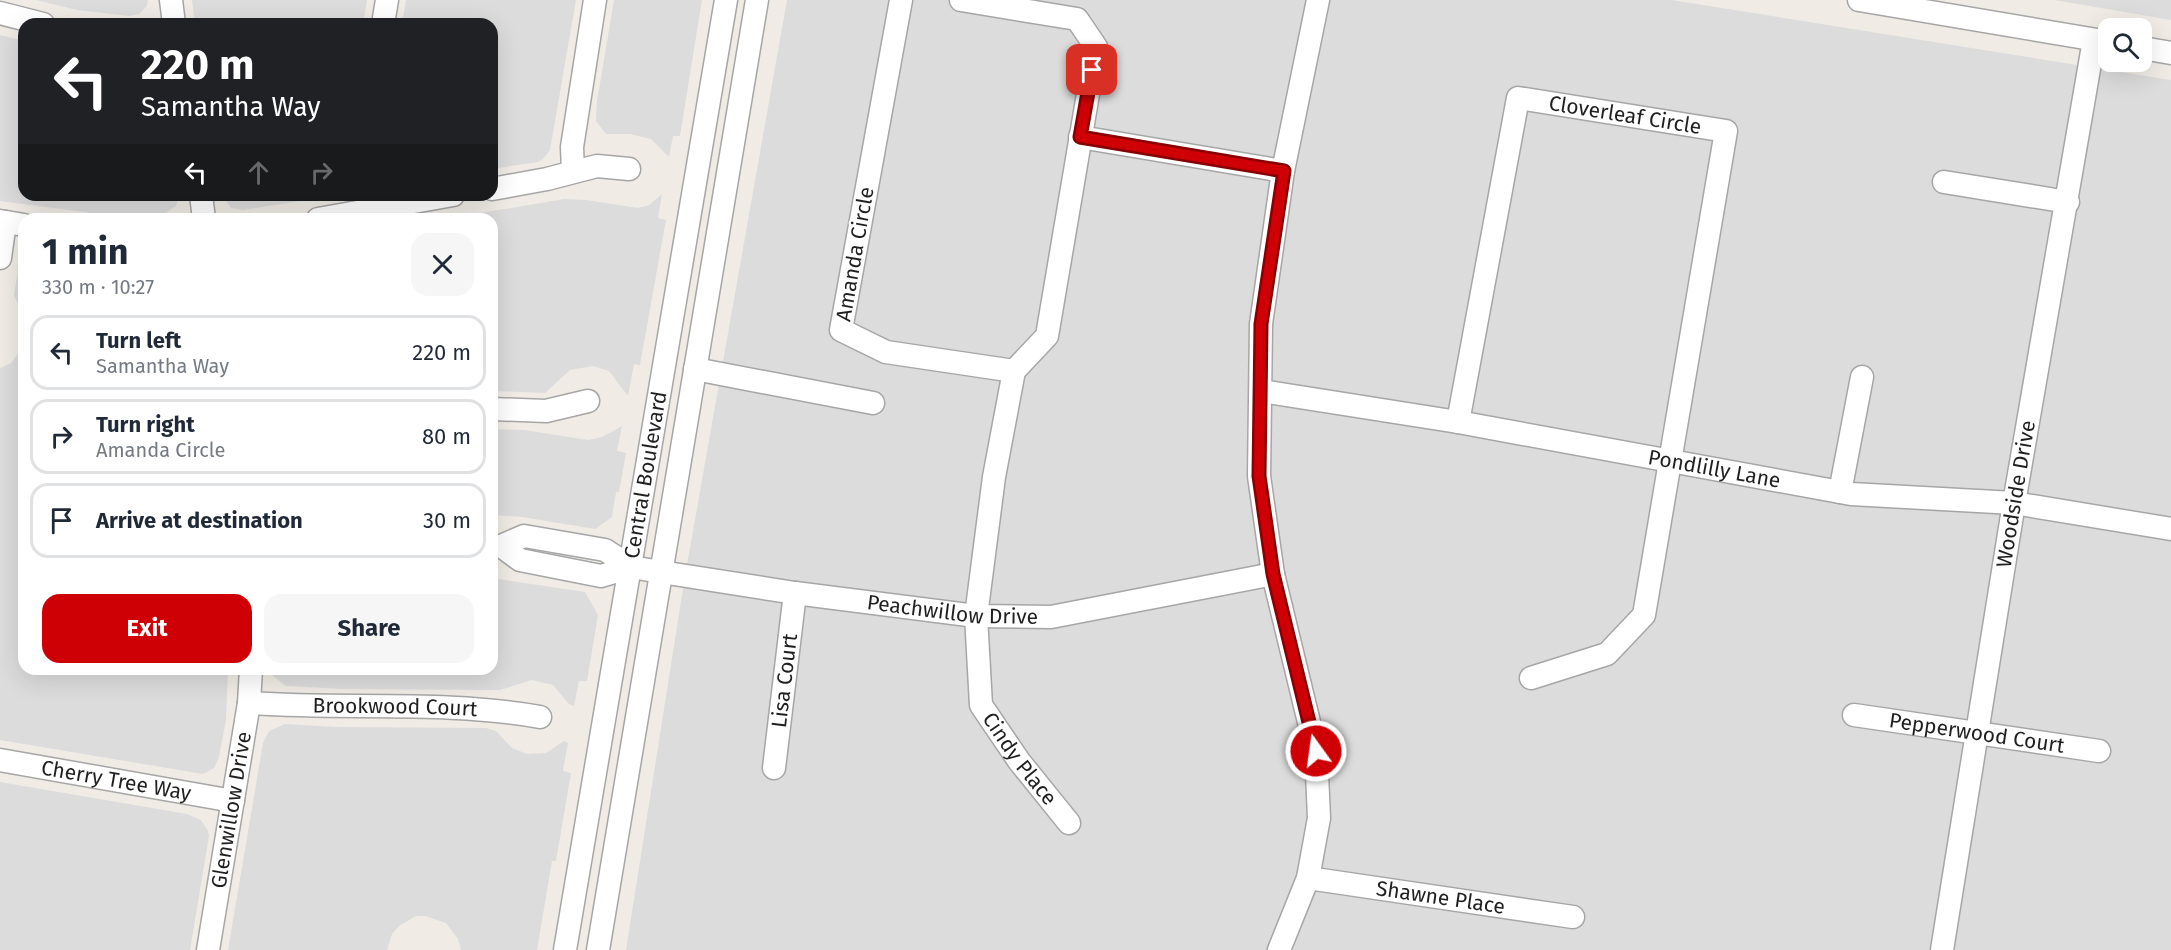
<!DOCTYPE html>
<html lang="en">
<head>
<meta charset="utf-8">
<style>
	body { margin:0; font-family:"Fira Sans",sans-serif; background:#f6f6f7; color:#1f2937; height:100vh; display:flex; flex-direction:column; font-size:22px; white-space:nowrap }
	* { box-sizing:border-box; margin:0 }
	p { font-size:20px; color:#747a83 }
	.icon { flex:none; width:33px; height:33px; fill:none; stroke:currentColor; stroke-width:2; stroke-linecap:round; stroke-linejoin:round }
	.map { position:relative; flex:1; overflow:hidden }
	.side { position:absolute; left:18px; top:213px; width:480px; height:462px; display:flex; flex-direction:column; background:#fff; border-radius:18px; box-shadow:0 6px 24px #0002 }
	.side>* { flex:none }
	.guide { position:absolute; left:18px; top:18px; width:480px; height:183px; border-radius:18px; box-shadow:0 6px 24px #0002; background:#202124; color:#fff; overflow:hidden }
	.buttons { position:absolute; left:2098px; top:18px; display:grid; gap:12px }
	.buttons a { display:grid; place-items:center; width:54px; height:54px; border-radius:12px; background:#fff; box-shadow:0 6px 24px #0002; font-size:30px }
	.pin { position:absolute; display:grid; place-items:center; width:51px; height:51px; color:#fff; margin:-26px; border-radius:12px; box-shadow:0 3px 9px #0006 }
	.me { position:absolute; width:66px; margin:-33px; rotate:346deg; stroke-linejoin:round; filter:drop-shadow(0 0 4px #0008) }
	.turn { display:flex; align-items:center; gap:21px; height:126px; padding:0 24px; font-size:27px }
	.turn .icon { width:78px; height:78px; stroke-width:2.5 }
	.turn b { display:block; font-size:42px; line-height:51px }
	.lanes { display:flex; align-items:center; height:57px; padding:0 24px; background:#0003; justify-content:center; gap:30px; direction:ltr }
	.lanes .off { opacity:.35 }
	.round { display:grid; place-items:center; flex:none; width:63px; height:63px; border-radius:18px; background:#f6f6f7 }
	.head { display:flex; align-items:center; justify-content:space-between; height:102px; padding:0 24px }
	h1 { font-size:36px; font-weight:700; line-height:45px }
	.primary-button { display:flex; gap:12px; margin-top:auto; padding:12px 24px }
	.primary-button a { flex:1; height:69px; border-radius:18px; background:#ce0006; color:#fff; font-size:24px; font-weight:700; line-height:69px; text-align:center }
	.primary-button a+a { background:#f6f6f7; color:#1f2937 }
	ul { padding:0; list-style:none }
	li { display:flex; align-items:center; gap:18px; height:75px; margin:0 12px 9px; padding:0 12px; border:3px solid #e0e1e3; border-radius:18px }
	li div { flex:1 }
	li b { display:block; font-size:22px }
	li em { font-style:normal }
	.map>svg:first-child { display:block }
	.residential { fill:#dddcdc }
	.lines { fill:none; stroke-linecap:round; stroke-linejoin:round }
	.minor-casing { stroke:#a6a6a6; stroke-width:25 }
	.minor { stroke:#fff; stroke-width:22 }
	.route-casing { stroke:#860004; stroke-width:15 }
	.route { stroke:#ce0006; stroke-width:10 }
	.labels { text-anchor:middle; stroke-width:4.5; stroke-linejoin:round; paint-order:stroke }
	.street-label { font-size:21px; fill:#1f1f1f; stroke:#fff }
</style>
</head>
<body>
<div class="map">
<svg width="2171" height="950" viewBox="0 0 2171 950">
	<rect width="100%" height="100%" fill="#f0ece5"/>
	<path class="residential" d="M36,0h112l-1,6 -8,8 -10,2 -52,-6z
		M192,0h175l-4,24h-168z
		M406,0h170l-26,150 -7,9 -5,3 -46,7v-145h-90z
		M614,0h88l-22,136h-7l-4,21 -18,-18 -21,-5h-24l-10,-13 1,-20z
		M787,0h885l499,80v870h-1545l59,-374z
		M2054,0h117v20z
		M0,35l24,6v154h155l-3,11 -12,8 -50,2 -114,-15z
		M662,194l-4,24 8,2 -26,145 -6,-1 -6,32 -19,-25 -16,-5 -23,4 -25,23 -53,-2v-172h-47l119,-20 22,1 52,8 11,-3z
		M222,195h117l-96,15 -12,-2z
		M24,253v65l-10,-23 5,-32z
		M24,346v323h204l-2,51 -7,37 -5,11 -11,6 -203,-34v-372l11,-5z
		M622,426l-5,25 9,2 -7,39h-3l-4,25 -17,12 -73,-12 -30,-2v-86l32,1 64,10 14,-3z
		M492,578l93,14 13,23 -11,66h-8l-5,25 -5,-2 -16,-19 -21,-5 -32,10 -159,-1 -55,-3 -13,-10 -3,-7h222z
		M285,724l51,3 150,1 10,3 16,17 15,6 19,-1 18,-12 4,2 -5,28 8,2 -15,88h-4l-15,89h-76l-3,-11 -12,-16 -21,-7h-9l-17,10 -7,8 -5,16h-159l35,-207 6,-12z
		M0,782l187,32 14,6 7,11 1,5 -19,114h-190z"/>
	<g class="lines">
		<defs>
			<g id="minor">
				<path d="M171,0l3,24"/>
				<path d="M901,0l-60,330 45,22 128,19"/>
				<path id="s1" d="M961,0l116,19 19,28 -49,289 -33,35 -20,106 -18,139 5,89 38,56 50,62"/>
				<path d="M1859,0l250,42"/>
				<path d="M0,13l43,11"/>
				<path d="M383,24l4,-24"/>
				<path d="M2142,48l29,5"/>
				<path d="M1080,137l203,34"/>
				<path d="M573,171l-1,-24 23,-147"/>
				<path d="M1944,182l124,20"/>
				<path d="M492,189l55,-10 50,-13 32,3"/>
				<path d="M201,195l3,24"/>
				<path d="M318,219l135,-24"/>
				<path d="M0,221l24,4"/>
				<path d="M0,258l5,-36"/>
				<path d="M695,369l178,34"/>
				<path id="s2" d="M1261,391l197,31 393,72 163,9 157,26"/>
				<path d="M492,409l54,2 42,-10"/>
				<path id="s3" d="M1458,422l60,-324 208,33 -82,484 -37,39 -76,24"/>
				<path d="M1840,492l22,-115"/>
				<path id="s4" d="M492,546h9l23,-10 81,14 26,17 30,5 134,21 181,23 75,1 222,-43"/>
				<path d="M501,546l19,14 81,16 30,-9"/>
				<path id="s5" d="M249,703c96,7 196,-3 291,14"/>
				<path id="s6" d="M1854,715l245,36"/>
				<path id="s7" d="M0,760l233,41"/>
				<path id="s8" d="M774,768l21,-175"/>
				<path id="s9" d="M1308,878l265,39"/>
				<path id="s10" d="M208,950l41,-247 2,-34"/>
				<path id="s11" d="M565,950l161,-950"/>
				<path d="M598,950l159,-950"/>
				<path d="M1279,950l29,-72 11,-60 -3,-67 -43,-177 -14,-98 2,-152 22,-153 35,-171"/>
				<path id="s12" d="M1942,950l72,-447 80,-463"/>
			</g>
		</defs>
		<use href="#minor" class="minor-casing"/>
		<use href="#minor" class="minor"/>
	</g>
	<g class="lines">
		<defs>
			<path id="route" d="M1092,70l-12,67 204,34 -23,153 -2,152 14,98 43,177"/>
		</defs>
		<use href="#route" class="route-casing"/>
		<use href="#route" class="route"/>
	</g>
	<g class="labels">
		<g class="street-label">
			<text dy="7" stroke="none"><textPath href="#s3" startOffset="438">Cloverleaf Circle</textPath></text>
			<text transform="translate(855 254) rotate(-80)" y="7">Amanda Circle</text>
			<text dy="7" stroke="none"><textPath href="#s2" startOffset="460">Pondlilly Lane</textPath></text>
			<text dy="7" stroke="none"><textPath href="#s11" startOffset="482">Central Boulevard</textPath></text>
			<text dy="7" stroke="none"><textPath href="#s12" startOffset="462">Woodside Drive</textPath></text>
			<text dy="7" stroke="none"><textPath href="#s4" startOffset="472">Peachwillow Drive</textPath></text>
			<text dy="7" stroke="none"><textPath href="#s8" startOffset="88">Lisa Court</textPath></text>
			<text dy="7" stroke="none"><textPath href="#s5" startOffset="146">Brookwood Court</textPath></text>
			<text dy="7" stroke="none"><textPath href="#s6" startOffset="124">Pepperwood Court</textPath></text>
			<text dy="7" stroke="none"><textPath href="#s1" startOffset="896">Cindy Place</textPath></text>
			<text dy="7" stroke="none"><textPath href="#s7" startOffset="118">Cherry Tree Way</textPath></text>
			<text dy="7" stroke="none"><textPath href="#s10" startOffset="142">Glenwillow Drive</textPath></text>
			<text dy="7" stroke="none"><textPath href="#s9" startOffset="134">Shawne Place</textPath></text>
		</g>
	</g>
</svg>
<div class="buttons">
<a><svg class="icon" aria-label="search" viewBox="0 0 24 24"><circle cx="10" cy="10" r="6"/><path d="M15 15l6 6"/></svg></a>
</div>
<div class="pin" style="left:1092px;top:70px;background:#d93025"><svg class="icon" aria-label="arrive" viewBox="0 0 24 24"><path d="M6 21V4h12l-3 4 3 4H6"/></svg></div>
<svg class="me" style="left:1316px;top:751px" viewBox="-20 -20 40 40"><circle r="17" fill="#ce0006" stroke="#fff" stroke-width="3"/><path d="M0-11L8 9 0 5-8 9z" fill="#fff"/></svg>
<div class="guide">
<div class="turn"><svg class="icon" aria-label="left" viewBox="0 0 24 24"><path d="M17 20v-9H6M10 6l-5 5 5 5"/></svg><div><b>220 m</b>Samantha Way</div></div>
<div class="lanes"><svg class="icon" aria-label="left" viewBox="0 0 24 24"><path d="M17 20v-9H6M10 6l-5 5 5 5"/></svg><svg class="icon off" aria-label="ahead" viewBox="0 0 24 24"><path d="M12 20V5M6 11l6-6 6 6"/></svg><svg class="icon off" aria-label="right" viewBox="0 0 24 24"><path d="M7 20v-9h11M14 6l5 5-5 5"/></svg></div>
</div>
<section class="side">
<div class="head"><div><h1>1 min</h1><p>330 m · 10:27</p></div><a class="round"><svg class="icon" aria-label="close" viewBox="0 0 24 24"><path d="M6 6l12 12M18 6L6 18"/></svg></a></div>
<ul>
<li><svg class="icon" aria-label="left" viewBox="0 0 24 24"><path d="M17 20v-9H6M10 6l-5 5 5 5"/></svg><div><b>Turn left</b><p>Samantha Way</p></div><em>220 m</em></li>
<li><svg class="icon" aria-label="right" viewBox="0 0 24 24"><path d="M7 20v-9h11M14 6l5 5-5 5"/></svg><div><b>Turn right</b><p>Amanda Circle</p></div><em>80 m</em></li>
<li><svg class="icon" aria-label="arrive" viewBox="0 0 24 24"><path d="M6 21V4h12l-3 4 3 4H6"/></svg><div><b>Arrive at destination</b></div><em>30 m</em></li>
</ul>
<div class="primary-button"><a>Exit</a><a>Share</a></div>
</section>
</div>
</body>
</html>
